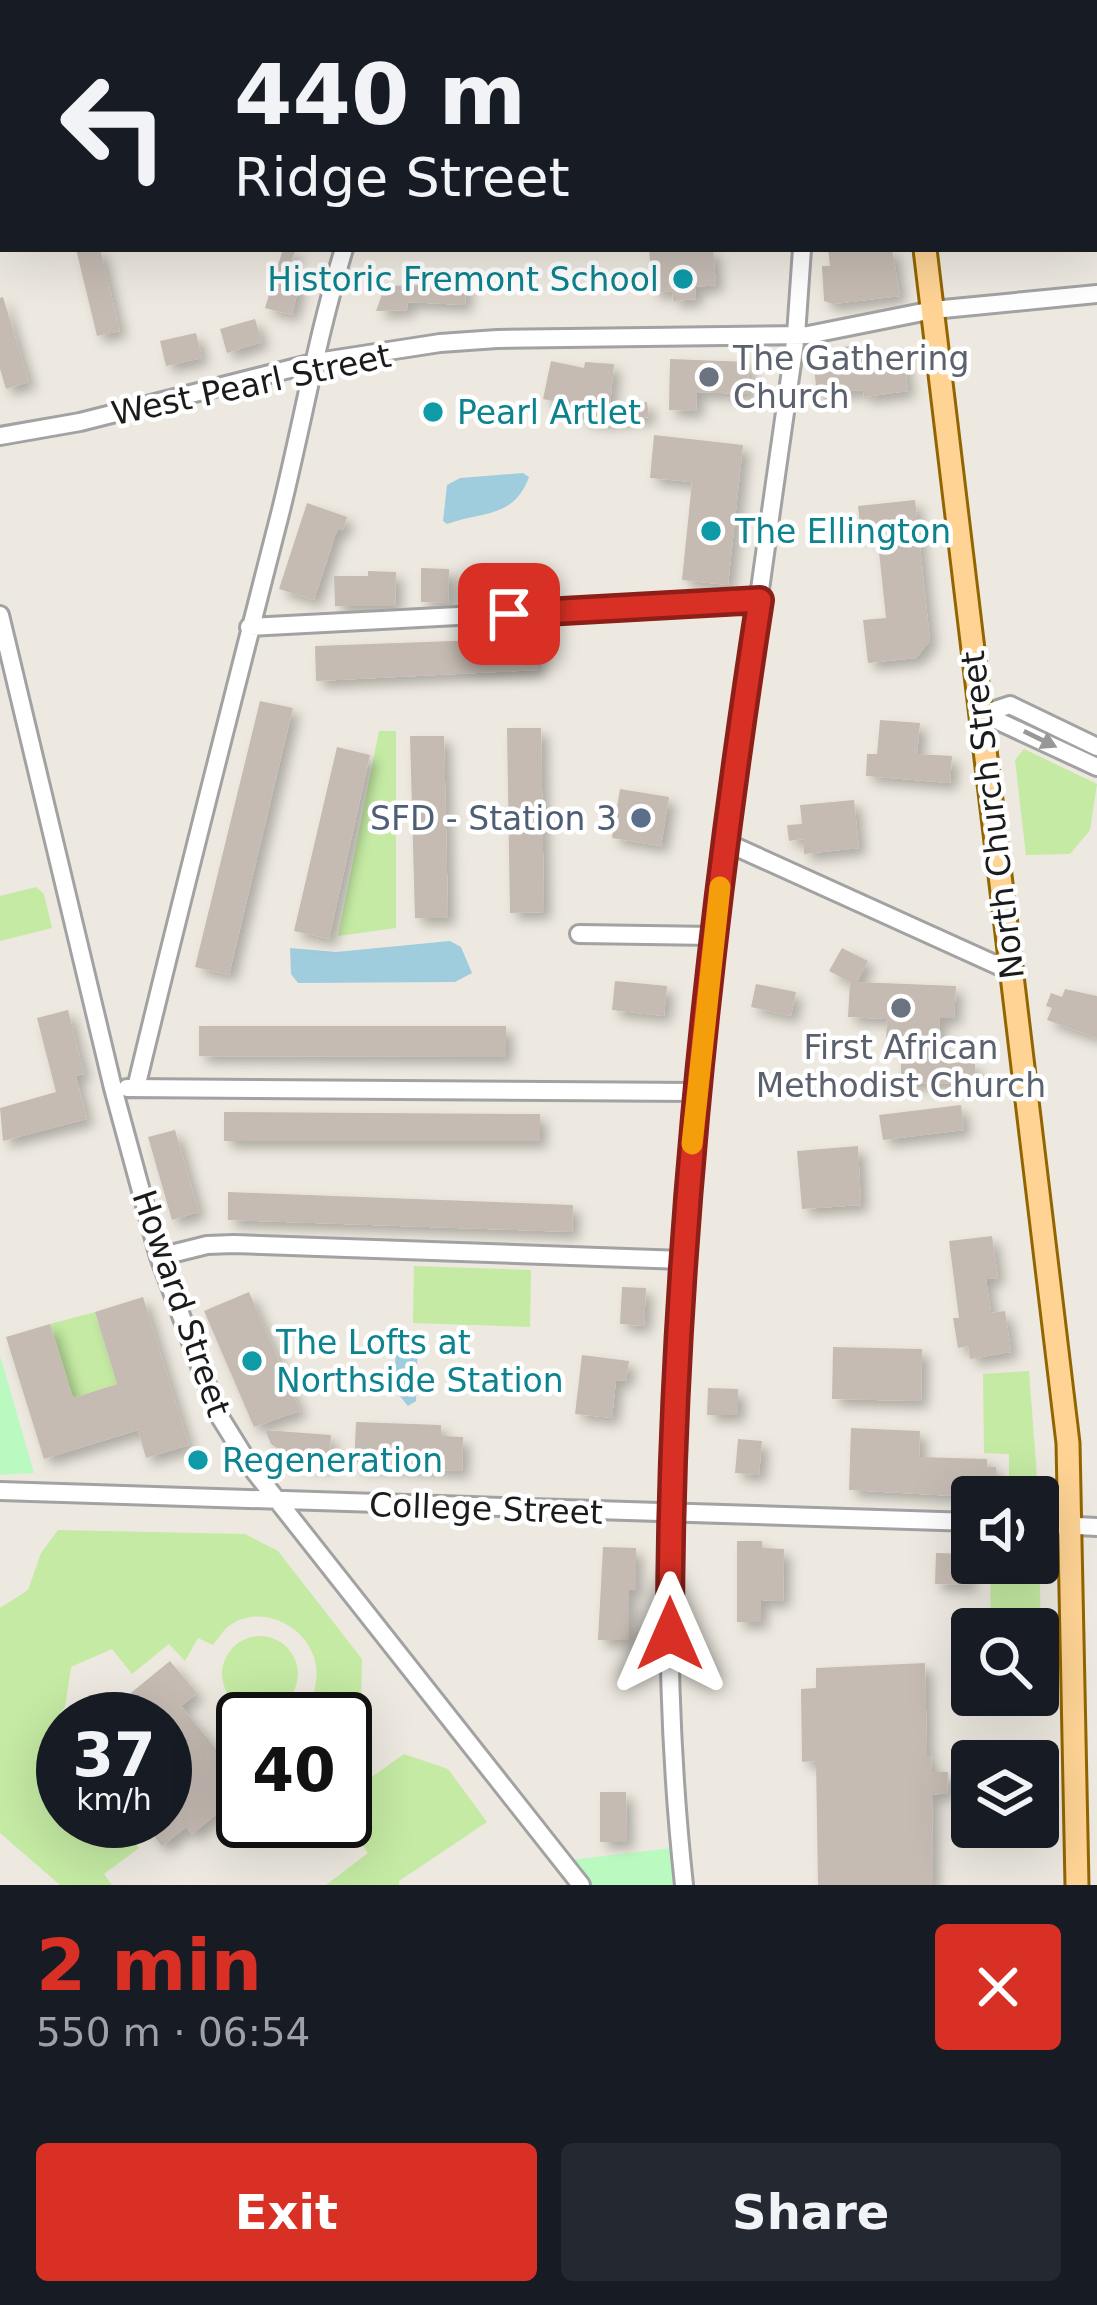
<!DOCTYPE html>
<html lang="en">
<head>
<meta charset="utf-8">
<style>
	body { margin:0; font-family:"DejaVu Sans",sans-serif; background:#242831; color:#f1f3f6; height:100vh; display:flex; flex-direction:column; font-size:45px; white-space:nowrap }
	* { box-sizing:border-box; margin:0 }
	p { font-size:39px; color:#9ea1a6 }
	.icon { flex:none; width:66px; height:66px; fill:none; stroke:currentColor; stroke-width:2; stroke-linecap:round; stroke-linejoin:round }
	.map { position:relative; height:1885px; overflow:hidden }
	.panel { display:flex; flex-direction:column; background:#171b24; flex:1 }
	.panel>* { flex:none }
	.banner { position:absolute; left:0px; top:0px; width:1098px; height:252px; box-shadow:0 12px 48px #0002; background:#171b24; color:#f1f3f6; overflow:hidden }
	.fabs { position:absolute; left:951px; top:1476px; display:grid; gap:24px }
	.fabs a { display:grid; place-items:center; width:108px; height:108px; border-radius:12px; background:#171b24; box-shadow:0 12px 48px #0002; font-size:60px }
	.speed { position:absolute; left:36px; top:1692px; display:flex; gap:24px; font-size:60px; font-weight:700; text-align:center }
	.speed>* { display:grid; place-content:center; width:156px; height:156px; border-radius:50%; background:#171b24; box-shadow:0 12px 48px #0002; line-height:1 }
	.speed small { font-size:30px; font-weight:400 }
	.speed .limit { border:6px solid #111; border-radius:18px; background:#fff; color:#111 }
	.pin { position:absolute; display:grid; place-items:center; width:102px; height:102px; color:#fff; margin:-51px; border-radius:24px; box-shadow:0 6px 18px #0006 }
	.me { position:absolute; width:132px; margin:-66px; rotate:0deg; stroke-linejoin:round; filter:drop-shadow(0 0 9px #0008) }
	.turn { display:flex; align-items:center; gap:42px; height:252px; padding:0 36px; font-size:54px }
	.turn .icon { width:156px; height:156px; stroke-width:2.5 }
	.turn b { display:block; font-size:84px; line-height:102px }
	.round { display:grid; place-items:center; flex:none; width:126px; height:126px; border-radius:12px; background:#242831 }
	.headline { display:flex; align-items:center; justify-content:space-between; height:204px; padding:0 36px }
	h1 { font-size:72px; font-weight:700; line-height:90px; color:#d93025 }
	.cta { display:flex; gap:24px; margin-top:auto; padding:24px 36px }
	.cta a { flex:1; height:138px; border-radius:12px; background:#d93025; color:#fff; font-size:48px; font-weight:700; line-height:138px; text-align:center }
	.cta a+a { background:#242831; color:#f1f3f6 }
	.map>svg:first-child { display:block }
	.grass { fill:#c4eaa3 }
	.park { fill:#bafac1 }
	.water { fill:#9fcddd }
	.building { fill:#c5bbb3; filter:url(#shadow) }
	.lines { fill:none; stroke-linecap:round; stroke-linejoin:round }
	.minor-casing { stroke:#a2a2a2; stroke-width:22 }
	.major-casing { stroke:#926500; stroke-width:27 }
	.minor { stroke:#fff; stroke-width:16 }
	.major { stroke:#fed394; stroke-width:21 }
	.oneway { fill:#989898 }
	.route-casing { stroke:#8d1f18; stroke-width:30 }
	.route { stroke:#d93025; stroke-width:21 }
	.slow { stroke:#f59e0b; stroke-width:21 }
	.culture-dot { fill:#0f9aa8; stroke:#fff; stroke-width:4.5 }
	.worship-dot { fill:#6b7280; stroke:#fff; stroke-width:4.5 }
	.service-dot { fill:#5c6f8a; stroke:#fff; stroke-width:4.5 }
	.labels { text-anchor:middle; stroke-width:9; stroke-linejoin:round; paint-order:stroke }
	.culture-label { font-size:33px; fill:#0d838f; stroke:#fff; text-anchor:start }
	.worship-label { font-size:33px; fill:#5b616d; stroke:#fff; text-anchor:start }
	.street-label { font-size:33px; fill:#1b1b1b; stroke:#fff }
	.service-label { font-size:33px; fill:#4e5e75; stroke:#fff; text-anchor:end }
</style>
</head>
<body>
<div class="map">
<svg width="1097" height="1885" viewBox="0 0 1097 1885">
	<defs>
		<filter id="shadow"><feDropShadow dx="7" dy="7" stdDeviation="6" flood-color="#0004"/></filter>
	</defs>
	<rect width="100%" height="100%" fill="#ede9e0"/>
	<path class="grass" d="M379,731h17v197l-58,8z
		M1024,749l73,35 -7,46 -20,24 -44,1 -11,-95z
		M36,887l8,7 8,34 -52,13v-45z
		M414,1266l117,4 -1,57 -117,-4z
		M95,1312l22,72 -44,14 -23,-74z
		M1029,1371l10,133 -1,-7h-29v-43l-25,-1 -1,-79z
		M58,1530l187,4 33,17 84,108 -1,48 -16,13 -39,-3c6,-19 14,-37 9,-56 -8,-35 -53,-57 -83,-37 -8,4 -13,14 -19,21l-15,-7 -13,23 -16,-17 -37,30 -20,-25 -41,18 -6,40 -5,6 4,6 -1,102h22l18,23 22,-14 14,18 -35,26 8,11h-52l-60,-52v-225l28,-18 13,-37z
		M1039,1546l2,90 -3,-7h-47l-1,-66h48z
		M222 1674a38 38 0 1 1 76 0a38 38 0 1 1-76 0Z
		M404,1754l44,15 39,53 -88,59v4h-73l42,-32 -24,-32 1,-25z"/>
	<path class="park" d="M0,1355l34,118 -34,2z
		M680,1847l4,38h-103l-19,-24z"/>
	<path class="water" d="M523,473l6,4c-15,41 -45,34 -82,47l-4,-3 4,-36 13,-7z
		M450,941l11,6 11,26 -17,9 -157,1 -7,-9 -1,-26 46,4z
		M408,1332l10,7 -2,62 -8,5 -14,-17 2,-47z"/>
	<path class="building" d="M76,249h24l20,82 -23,5z
		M283,249h13l-12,29 16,4 -8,33 -27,-7z
		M649,249h64l3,36 -21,2 1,12 -23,2 -1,-10 -19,2z
		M828,249h64l8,47 -67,8 -9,-3 -2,-35h8z
		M424,278l42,3 -1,24 -58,-3 1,8 -32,1 9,-25 39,-1z
		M3,297l26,85 -23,7 -6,-20v-71z
		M255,319l7,23 -35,11 -7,-24z
		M196,333l6,25 -36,8 -6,-25z
		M852,346l2,10 49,-6 5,41 -44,6 -1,-7 -46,4 -5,-44z
		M670,359l79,3 -1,32 -51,-2 -1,19 -27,-1z
		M551,361l33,7 1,-6 29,2 -4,41 37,-3 2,15 -45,5 -24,-3 1,-12 -38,-8z
		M654,435l89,10 -15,140 -46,-5 10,-98 -42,-4z
		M915,500l15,141 -14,17 -48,5 -5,-43 23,-2 -9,-85 -16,2 -3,-29z
		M307,503l40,14 -4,13h-5l-3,6 -21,64 -35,-11z
		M421,568l28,1 -1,34 -27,-1z
		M368,571l28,1 -1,34h-60l-1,-30h34z
		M537,638l1,32 -222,11 -1,-35z
		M260,701l33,7 -64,267 -34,-8z
		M880,720l40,3 -3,31 35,2 -2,27 -84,-7 1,-22h10z
		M507,728h34l3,184 -34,1z
		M410,736h34l4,182h-33z
		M337,747l33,8 -41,184 -35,-8z
		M620,789l49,8 -8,49 -49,-8z
		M854,800l5,48 -55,6 -1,-15 -14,2 -2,-16 15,-1 -2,-19z
		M842,948l26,13 -11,21 99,4 -2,32h-14l-2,44 37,1v21l-74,-1v-40h-15l1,-24 -39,-2 2,-35 -21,-11z
		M615,981l52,5 -3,30 -52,-6z
		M756,984l40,8 -5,24 -40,-9z
		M1065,989l32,7v42l-50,-18 5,-12 -6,-2 5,-13 11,4z
		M68,1010l16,64 -8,2 11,43 -84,22 -3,-33 56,-16 -19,-74z
		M199,1026h307v31l-307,-1z
		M961,1105l3,25 -81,10 -4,-25z
		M224,1112l316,2v27h-316z
		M175,1130l24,82 -27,8 -24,-83z
		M858,1146l3,59 -59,4 -5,-58z
		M228,1192l345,13 -1,27 -344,-12z
		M992,1236l6,42 -12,1 5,34 14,-2 6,41 -41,7 -2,-13 -10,2 -5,-30h6l-10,-77z
		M622,1287l24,1 -2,38 -24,-2z
		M249,1292l51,119 -46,16 -50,-116z
		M143,1297l46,148 -43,13 -8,-28 -94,29 -38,-122 44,-13 23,74 44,-14 -22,-72z
		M833,1347l89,2 -1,52 -89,-2z
		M582,1355l47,6 -3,20 -10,-1 -4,38 -37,-4z
		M708,1388l30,1v26h-31z
		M356,1422l85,3v11l22,1 -1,34 -108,-5z
		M851,1428l69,3 -1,26 68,2v8h9v25l-24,5 -123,-7z
		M265,1430l66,5 -2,31 -27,-2 -31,-20z
		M738,1439l24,2 -3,34 -24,-2z
		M737,1541h25v7l22,1 -1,52 -22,-1v22h-24z
		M603,1547l33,1v42h-7v50h-31z
		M936,1553l34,1 -1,31 -34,-1z
		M170,1661l27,32 -16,13 62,76v11l-51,41 -6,-7 -24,19 -21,-25h24v-102h-66z
		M925,1663l2,93h4l1,16h16l-1,21 -15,2 1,90h-115l-2,-124 -14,1 -1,-73 15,-1v-20z
		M600,1792h26l1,50h-27z"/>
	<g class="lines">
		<defs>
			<path id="minor" d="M181,0l39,3
				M713,0l1,3
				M405,3l26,-3
				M857,3v-3
				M1095,4h2
				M0,436l80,-14 237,-60 123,-19 57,-4 311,-4 125,-25 164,-16
				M0,615l113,473 46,169 59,157 33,53 330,418
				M249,627l511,-27
				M983,714l114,53
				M983,714l27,-9 87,42
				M725,842l285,129
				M579,934l135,2
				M127,1088l569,4
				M136,1088c46,-192 95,-383 144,-574 22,-88 37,-178 64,-265
				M159,1257l48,-12 27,-1 449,16
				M0,1491l972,31
				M1038,1524l59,3
				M684,1885c-24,-219 -16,-441 2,-660 24,-299 68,-594 110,-890l6,-86"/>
			<path id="major" d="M879,0v3
				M903,0v3
				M925,249l143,1194 9,442"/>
		</defs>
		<use href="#minor" class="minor-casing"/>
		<use href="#major" class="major-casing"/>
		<use href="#minor" class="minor"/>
		<use href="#major" class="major"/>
	</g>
	<defs><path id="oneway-solid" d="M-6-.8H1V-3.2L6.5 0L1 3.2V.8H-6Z" transform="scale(3)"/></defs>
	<use class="oneway" href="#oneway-solid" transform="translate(1040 739) rotate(26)"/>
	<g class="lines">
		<defs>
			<path id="route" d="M509,614l251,-14c-53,343 -90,688 -90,1034"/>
		</defs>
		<use href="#route" class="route-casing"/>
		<use href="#route" class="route"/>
		<path class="slow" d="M692,1144l28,-257"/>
	</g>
	<g class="culture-dot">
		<circle cx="683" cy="279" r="12"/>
		<circle cx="433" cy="412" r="12"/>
		<circle cx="711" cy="531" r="12"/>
		<circle cx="252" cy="1361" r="12"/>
		<circle cx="198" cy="1460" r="12"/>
	</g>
	<g class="worship-dot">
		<circle cx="709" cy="377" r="12"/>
		<circle cx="901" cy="1008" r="12"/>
	</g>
	<circle class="service-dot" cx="641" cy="818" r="12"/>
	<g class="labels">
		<g class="culture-label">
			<text x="659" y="291" text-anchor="end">Historic Fremont School</text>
			<text x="457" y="424">Pearl Artlet</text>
			<text x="735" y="543">The Ellington</text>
			<text x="276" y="1354">The Lofts at<tspan x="276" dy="38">Northside Station</tspan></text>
			<text x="222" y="1472">Regeneration</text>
		</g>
		<g class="worship-label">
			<text x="733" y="370">The Gathering<tspan x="733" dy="38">Church</tspan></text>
			<text x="901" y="1059" text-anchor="middle">First African<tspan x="901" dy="38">Methodist Church</tspan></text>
		</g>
		<g class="street-label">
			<text transform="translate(251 384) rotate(-12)" y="12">West Pearl Street</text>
			<text transform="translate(992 815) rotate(-97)" y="12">North Church Street</text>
			<text transform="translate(182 1303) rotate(71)" y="12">Howard Street</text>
			<text transform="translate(486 1508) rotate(2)" y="12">College Street</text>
		</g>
		<g class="service-label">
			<text x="617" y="830">SFD - Station 3</text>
		</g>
	</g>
</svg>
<div class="fabs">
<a><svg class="icon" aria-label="sound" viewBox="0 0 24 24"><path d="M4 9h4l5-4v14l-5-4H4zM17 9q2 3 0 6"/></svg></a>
<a><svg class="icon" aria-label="search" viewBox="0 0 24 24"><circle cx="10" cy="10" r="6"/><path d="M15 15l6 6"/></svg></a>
<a><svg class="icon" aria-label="layers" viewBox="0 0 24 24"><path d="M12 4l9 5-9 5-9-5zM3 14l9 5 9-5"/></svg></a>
</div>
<div class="speed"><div>37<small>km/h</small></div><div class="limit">40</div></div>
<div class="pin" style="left:509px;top:614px;background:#d93025"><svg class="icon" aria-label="arrive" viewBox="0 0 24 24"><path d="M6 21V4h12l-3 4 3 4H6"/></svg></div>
<svg class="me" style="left:670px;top:1634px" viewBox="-20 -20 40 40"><path d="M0-17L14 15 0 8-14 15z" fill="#d93025" stroke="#fff" stroke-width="4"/></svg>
<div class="banner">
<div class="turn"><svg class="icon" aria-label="left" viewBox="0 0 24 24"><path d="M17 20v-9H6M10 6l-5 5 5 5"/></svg><div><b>440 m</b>Ridge Street</div></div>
</div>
</div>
<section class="panel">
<div class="headline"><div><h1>2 min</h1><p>550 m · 06:54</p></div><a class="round" style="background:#d93025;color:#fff"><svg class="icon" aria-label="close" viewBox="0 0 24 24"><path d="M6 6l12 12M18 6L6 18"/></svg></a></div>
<div class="cta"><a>Exit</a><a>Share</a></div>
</section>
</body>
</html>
